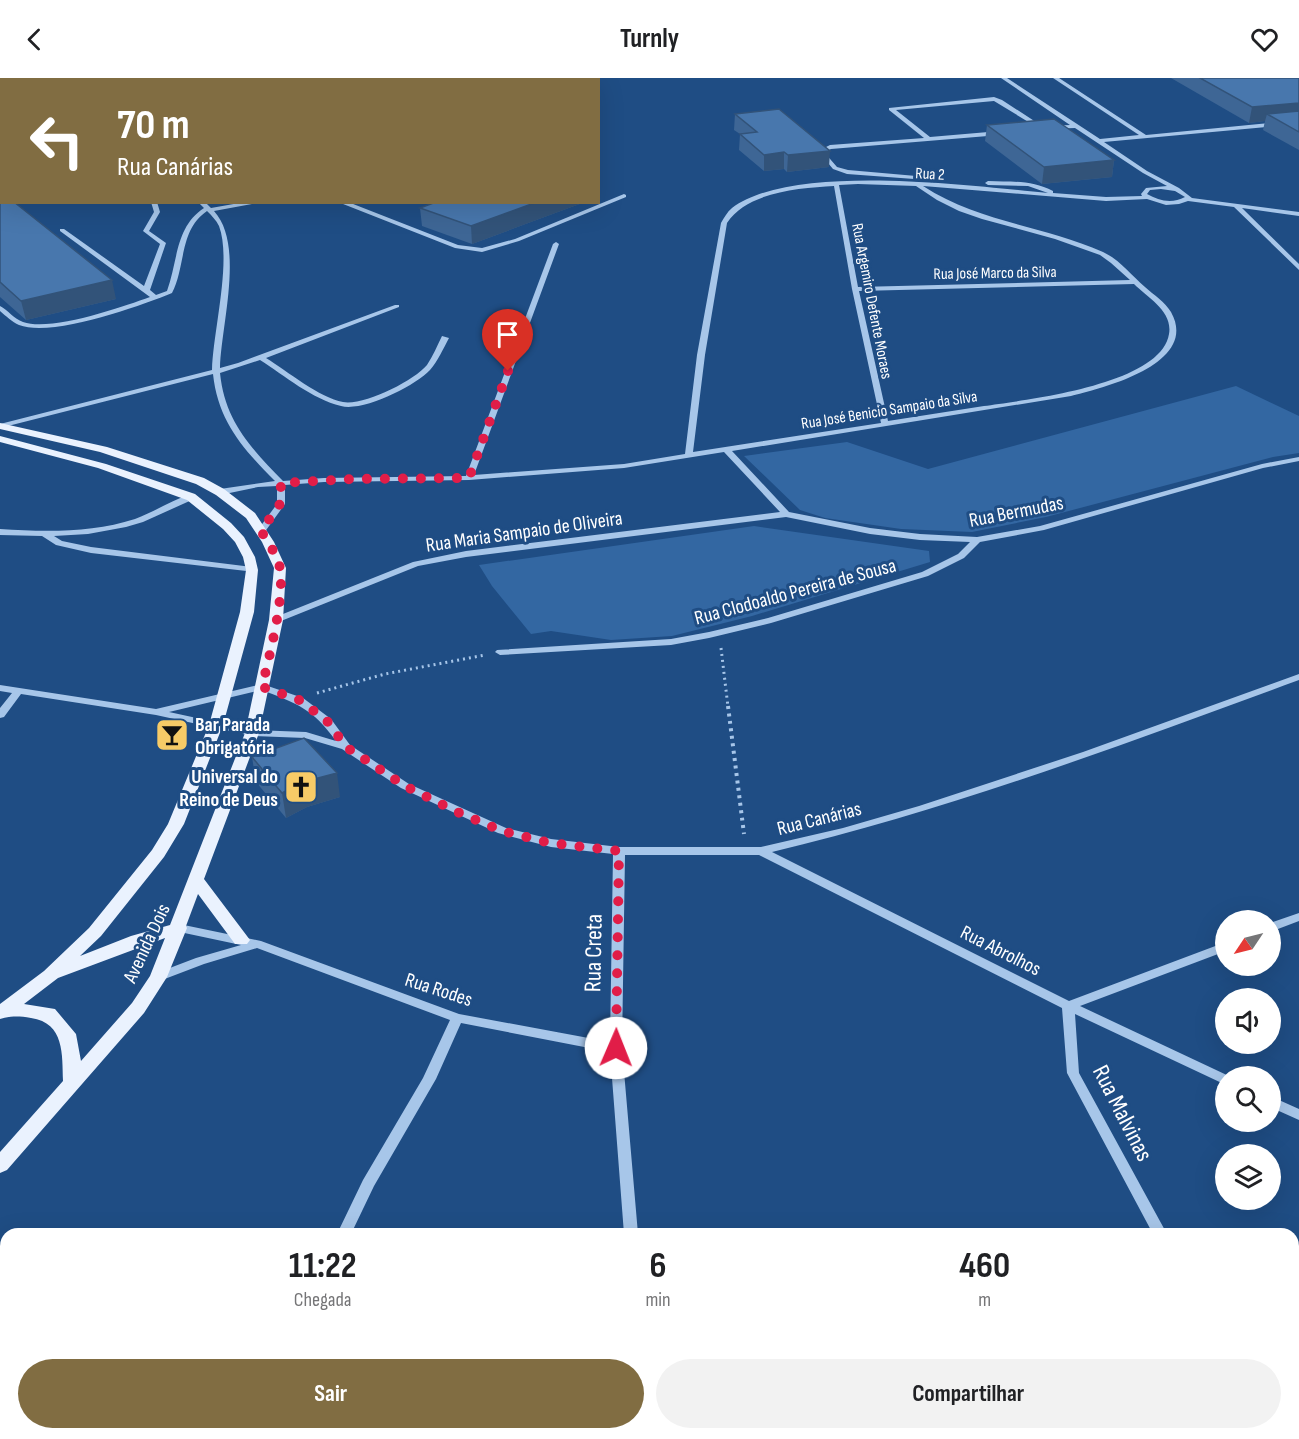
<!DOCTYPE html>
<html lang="pt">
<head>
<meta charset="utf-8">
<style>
	body { margin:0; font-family:"Sofia Sans Condensed",sans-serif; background:#f2f2f2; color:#202124; height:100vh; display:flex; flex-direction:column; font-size:22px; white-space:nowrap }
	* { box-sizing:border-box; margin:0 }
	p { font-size:20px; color:#757577 }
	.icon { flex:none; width:33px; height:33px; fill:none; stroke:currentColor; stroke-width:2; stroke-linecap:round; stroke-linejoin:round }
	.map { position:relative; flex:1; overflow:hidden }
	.drawer { position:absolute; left:0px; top:1150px; width:1299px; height:212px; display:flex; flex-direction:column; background:#fff; border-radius:18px 18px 0 0; box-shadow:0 6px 24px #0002 }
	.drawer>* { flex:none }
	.top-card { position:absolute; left:0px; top:0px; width:600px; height:126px; box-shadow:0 6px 24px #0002; background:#816d42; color:#fff; overflow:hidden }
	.needle { width:39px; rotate:235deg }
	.buttons { position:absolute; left:1215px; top:832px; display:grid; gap:12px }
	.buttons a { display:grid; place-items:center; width:66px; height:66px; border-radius:50%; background:#fff; box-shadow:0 6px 24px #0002; font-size:30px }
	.pin { position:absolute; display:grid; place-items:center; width:51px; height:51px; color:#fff; margin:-62px -26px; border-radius:50% 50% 50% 0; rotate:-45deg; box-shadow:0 0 6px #0007 }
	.pin .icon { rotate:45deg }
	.me { position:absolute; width:66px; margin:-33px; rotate:1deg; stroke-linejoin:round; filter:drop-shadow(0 0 4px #0008) }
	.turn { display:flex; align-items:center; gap:21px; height:126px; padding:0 18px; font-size:27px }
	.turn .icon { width:78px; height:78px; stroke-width:2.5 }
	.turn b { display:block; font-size:42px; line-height:51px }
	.eta { display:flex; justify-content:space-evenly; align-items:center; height:102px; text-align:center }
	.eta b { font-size:36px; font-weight:700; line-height:42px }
	.primary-button { display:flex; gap:12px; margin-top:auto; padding:12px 18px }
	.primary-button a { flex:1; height:69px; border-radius:36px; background:#816d42; color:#fff; font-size:24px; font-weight:700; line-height:69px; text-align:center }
	.primary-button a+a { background:#f2f2f2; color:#202124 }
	header { display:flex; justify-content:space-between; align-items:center; height:78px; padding:0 18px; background:#fff; font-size:27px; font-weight:700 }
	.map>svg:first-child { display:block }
	.green { fill:#3367a2 }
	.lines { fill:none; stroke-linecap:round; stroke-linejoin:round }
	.path-far1 { stroke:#a7c6e9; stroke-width:3; stroke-dasharray:2 4; stroke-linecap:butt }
	.path { stroke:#a7c6e9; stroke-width:4; stroke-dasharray:3 4.5; stroke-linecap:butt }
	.minor { fill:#a7c6e9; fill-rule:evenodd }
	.major { fill:#eaf2fe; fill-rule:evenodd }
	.wall { fill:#3e6695 }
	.shaded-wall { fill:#325379 }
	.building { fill:#4877ad; stroke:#325379; stroke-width:1.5 }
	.route { stroke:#e11d48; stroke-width:10; stroke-dasharray:0 18 }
	.labels { text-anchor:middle; stroke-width:6; stroke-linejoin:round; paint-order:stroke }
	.far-street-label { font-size:16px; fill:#fff; stroke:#1f4d84 }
	.street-label { font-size:20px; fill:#fff; stroke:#1f4d84 }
	.poi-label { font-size:20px; font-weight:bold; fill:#fff; stroke:#1f4d84; text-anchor:start }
	.near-street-label { font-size:24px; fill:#fff; stroke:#1f4d84 }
</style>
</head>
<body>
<header><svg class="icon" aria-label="back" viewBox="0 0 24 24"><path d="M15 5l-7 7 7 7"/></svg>Turnly<svg class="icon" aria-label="heart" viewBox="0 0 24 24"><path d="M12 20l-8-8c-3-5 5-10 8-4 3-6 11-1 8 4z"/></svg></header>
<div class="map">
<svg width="1299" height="1361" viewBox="0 0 1299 1361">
	<rect width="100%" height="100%" fill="#1f4d84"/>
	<path class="green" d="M1236,308l63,30v37l-26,4 -227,60 -74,15 -71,-3 -76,-11 -25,-8 -56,-54 103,-14 81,27z
		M754,448l175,25 1,11 -178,54 -80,20 -61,4 -60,-9 -20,3 -39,-48 -13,-21z"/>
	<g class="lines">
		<path class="path-far1" d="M721,570l7,59
			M317,615l68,-19 100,-19"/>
		<path class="path" d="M728,628l16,128"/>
		<path class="minor" d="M503,0h7l-9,2z
			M1001,0h6l93,61 39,-4 -86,-57h6l87,57 153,-15v4l-195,18 43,29 32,17 13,10 107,14v4l-57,-8 57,56v6l-65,-63 -46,-6 -9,3 -13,1 -19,-6 -41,2 -183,-15c57,37 120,39 180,66 17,8 28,23 42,35 9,8 20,15 26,25 29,52 -68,76 -100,84l-339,55 57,61 81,16 50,6 57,3 63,-11 222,-62 37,-7v4l-36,7 -219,62 -64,12 -16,16 -36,18 -157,47 -62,15 -38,7 -171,10 -5,-3 2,-2 174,-11 38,-7 59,-14 154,-46 36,-18 12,-12 -50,-2 -50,-6 -84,-17 -320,40 -48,9 -142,57 -3,-1 -2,-2 2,-2 140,-56 53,-11 314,-39 -56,-60 -100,16 -155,12 -145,2 -39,3v19l-21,29 -3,1 -4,-3 20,-27v-18l-19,1 -38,8 -4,-3 4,-3 55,-8c-32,-32 -57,-60 -62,-107l-213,54v-4l212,-54c1,-39 20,-109 7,-144 -3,-6 -7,-10 -12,-15 -28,19 -21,55 -35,82 -32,13 -120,45 -153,32 -7,-3 -13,-9 -19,-14v-5c8,4 14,13 23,16 28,10 99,-15 127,-25l-90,-66v-2h4l80,57 16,-42 -17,-13 11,-19 -3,-10h6l3,10 -11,19 17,12 -16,47 6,5 11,-4c11,-30 8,-64 37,-83l-6,-6h7l6,6 34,-6h18l-49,9c31,34 7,114 6,157l18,-5 157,-58h4v2l-133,51c21,13 54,40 77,44 20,4 71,-21 84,-37 6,-9 10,-19 15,-29l7,2c-6,11 -11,23 -19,32 -15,16 -67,42 -89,36 -29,-7 -56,-30 -81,-46l-40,13c5,48 30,74 63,108l41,-3 142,-2 87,-232 3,-2 3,2 -85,231 150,-11 61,-10 12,-99 24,-132c3,-5 6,-11 11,-15 62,-46 239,-22 316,-15l-20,-7 -40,-1 -3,-2 3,-2c23,1 44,-1 65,10v2l53,4 36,-1 -1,-2 5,-6 21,-2 -24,-13 -68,-45 -26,1 -1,-1 3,-2 19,-1zM858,106l58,2 21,14 22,11 23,8 73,20 45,16 11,8 19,17 -272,7 -19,-102zM834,108l18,103 29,134 -188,29 12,-97 22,-132c20,-31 72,-35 107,-37zM1161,111l14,2 10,6c-13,7 -26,4 -38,-3l3,-4zM1134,206c14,14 39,27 35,50 -8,51 -144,66 -185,72 -32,5 -64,10 -96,15l-29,-130z
			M0,12h2v4h-2z
			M994,19l8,3 43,28 -5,1 -46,-28 -98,9 34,27 70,-6 3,2 -3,2 -169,14 -7,3 13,15 11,3 91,8 2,1v2l-94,-7 -14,-5 -15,-18 12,-6 94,-7 -35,-28v-2z
			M0,34l2,1v3h-2z
			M0,98h2v4h-2z
			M624,116l2,1v2l-107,44 -37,11 -27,-4 -117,-46h10l110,43 24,3 33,-9z
			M191,416l4,3 -1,2 -51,23 -17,5 -38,7 -34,2 8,5 29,6 161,20 3,1 2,2 -2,2 -164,-19 -35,-8 -14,-9 -42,-1v-6c45,3 92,4 135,-10 19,-7 37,-19 56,-25z
			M1299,596v6c-174,64 -347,129 -527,172l297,149 157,-59v9l-146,55 151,71h-5v8l-151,-71 4,59 88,161h-14l-86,-161 -5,-65 -303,-153h-134l-3,193 16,186h-14l-14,-182 -149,-29 -25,56 -62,107 -23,48h-14l26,-54 60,-102 27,-58 -193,-72 -53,16 -42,16h-8l-2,-3 2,-3 42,-16 45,-13 -66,-14 -2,-3 2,-3 4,-1 82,17 198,73 151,28 3,-188 -62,-7 -53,-14 -97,-45 -59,-39 -37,-11 -53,-2 -96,-21 -135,-21 -17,23 -4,1v-10l12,-15 -12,-2v-6l156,24 106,-25 41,14 28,21 19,26 59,39 97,44 45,11 68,8h142l82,-19 76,-22 164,-54zM261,612c36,13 52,19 75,51l-30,-9 -54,-2 -83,-18z
			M1299,835v8l-29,11v-9z
			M1270,1018l29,13v11l-29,-13z
			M287,1356h16l-1,5h-16z
			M636,1356h16v5h-16z
			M1262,1356h16l2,5h-16z"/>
		<path class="major" d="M0,345l107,24 97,31 20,11 31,24 19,29 12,26 -3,52 -24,113 -55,146 46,61 -3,4h-12l-37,-50 -12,32 1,2 -20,49 -23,36 -137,157 -7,3v-21l63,-71c-1,-26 2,-58 -32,-63 -13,-2 -19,-2 -31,1v-15l44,-33 45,-43 63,-78 16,-26 41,-99 31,-113 6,-42 -3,-13 -8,-15 -12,-13 -36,-29 -89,-32 -98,-26v-6l106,28 89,30 36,29 13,14 11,20 3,13 -4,42 -31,113 -39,99 -20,33 -63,79 -21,20 51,-20 39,-11 75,-192 24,-113 5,-52 -12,-26 -16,-24 -30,-23 -20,-11 -96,-32 -100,-23zM165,860l-15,38 -18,27 -51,58 -5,-27 -21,-25 -31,-5 34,-26z"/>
	</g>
	<path class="wall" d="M409,0h73l-4,2h-64z
		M1171,0h128v72l-36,-20 2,-9 -16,2z
		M735,36l94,53 -42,5 -3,-3 -20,2 -25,-21 1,-16 -6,-4z
		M987,47l127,35 -2,17 -70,7 -57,-43z
		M0,114l116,107 -90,21 -26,-23z
		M585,124l-113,42 -50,-18 -2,-18z
		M252,679l88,40 -33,10 -21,11 -30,-36z"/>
	<path class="shaded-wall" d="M145,0h25l1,2h-26z
		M446,0h36l-4,2h-32z
		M1299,25v15l-32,-4 -2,7 -16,2 3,-16z
		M830,73l-1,16 -42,5 1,-17z
		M784,74v17l-20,2v-16z
		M1114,82l-2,17 -70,7 2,-17z
		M537,124h48l-113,42 -1,-18z
		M112,202l4,19 -90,21 -5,-19z
		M337,695l3,24 -33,10 -21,11 -4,-25 21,-11z"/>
	<path class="building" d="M18,0h127l4,2h-128z
		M1200,0h99v25l-47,4z
		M779,31l51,42 -42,4 -4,-3 -20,3 -24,-21 17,-2 -22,-18z
		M1299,33v21l-32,-18z
		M1054,41l60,41 -70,7 -57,-42z
		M0,114l2,1v9h12l98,78 -91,21 -21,-19z
		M436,124h101l-66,24 -51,-18z
		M304,660l33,35 -34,9 -21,11 -30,-36z"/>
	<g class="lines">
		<path class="route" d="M508,293l-39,107 -117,1 -71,4 -1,21 -19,27c7,11 16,24 19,37 5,30 -11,89 -18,119l37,13 28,21 19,26 59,39 50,25 47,20 48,12 69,8 -3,197"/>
	</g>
	<defs>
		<symbol id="bar-square" viewBox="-11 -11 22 22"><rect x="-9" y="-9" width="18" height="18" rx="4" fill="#f7cb67" stroke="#1f4d84"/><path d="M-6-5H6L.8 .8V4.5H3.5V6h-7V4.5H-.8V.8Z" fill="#111"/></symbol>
		<symbol id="church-square" viewBox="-11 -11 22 22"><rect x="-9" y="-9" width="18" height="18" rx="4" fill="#f7cb67" stroke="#1f4d84"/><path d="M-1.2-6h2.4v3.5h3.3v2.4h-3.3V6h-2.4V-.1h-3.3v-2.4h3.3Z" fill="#111"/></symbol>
	</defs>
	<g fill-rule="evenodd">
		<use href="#bar-square" x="153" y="638" width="38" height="38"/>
		<use href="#church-square" x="282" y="690" width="38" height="38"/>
	</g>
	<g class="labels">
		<g class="far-street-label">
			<text transform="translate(930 95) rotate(3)" y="6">Rua 2</text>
			<text transform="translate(995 194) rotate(-1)" y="6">Rua José Marco da Silva</text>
			<text transform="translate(873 223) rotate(79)" y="6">Rua Argemiro Defente Moraes</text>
			<text transform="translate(889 331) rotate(-9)" y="6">Rua José Benicio Sampaio da Silva</text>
		</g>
		<g class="street-label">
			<text transform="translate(1016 433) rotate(-11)" y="7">Rua Bermudas</text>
			<text transform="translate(524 453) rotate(-8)" y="7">Rua Maria Sampaio de Oliveira</text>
			<text transform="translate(795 513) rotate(-15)" y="7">Rua Clodoaldo Pereira de Sousa</text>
			<text transform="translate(819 740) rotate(-14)" y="7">Rua Canárias</text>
			<text transform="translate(146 865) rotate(-65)" y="7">Avenida Dois</text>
			<text transform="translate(1001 872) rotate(27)" y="7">Rua Abrolhos</text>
			<text transform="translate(439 911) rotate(18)" y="7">Rua Rodes</text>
		</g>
		<g class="poi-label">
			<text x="195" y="653">Bar Parada<tspan x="195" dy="23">Obrigatória</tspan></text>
			<text x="278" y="705" text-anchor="end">Universal do<tspan x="278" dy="23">Reino de Deus</tspan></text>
		</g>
		<g class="near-street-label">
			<text transform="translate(593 875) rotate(-89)" y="8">Rua Creta</text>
			<text transform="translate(1123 1035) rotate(63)" y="8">Rua Malvinas</text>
		</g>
	</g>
</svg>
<div class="buttons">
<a><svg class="needle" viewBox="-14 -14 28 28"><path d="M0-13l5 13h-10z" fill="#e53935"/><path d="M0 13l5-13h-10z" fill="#757577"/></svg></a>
<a><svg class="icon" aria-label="sound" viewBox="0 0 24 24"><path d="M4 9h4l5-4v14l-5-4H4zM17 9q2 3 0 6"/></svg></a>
<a><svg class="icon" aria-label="search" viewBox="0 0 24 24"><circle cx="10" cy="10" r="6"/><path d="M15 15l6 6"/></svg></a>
<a><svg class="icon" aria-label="layers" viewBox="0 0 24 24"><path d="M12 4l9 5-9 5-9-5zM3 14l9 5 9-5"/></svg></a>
</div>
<div class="pin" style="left:508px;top:293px;background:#d93025"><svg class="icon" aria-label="arrive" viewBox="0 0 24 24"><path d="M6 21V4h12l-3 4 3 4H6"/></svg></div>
<svg class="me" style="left:616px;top:970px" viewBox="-20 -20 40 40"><circle r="19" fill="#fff"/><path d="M0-13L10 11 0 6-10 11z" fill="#e11d48"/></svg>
<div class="top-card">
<div class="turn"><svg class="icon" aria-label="left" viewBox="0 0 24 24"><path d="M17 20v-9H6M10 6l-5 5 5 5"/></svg><div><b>70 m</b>Rua Canárias</div></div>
</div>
<section class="drawer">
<div class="eta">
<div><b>11:22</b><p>Chegada</p></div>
<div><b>6</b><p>min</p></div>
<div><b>460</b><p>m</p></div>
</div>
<div class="primary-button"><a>Sair</a><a>Compartilhar</a></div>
</section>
</div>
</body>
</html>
